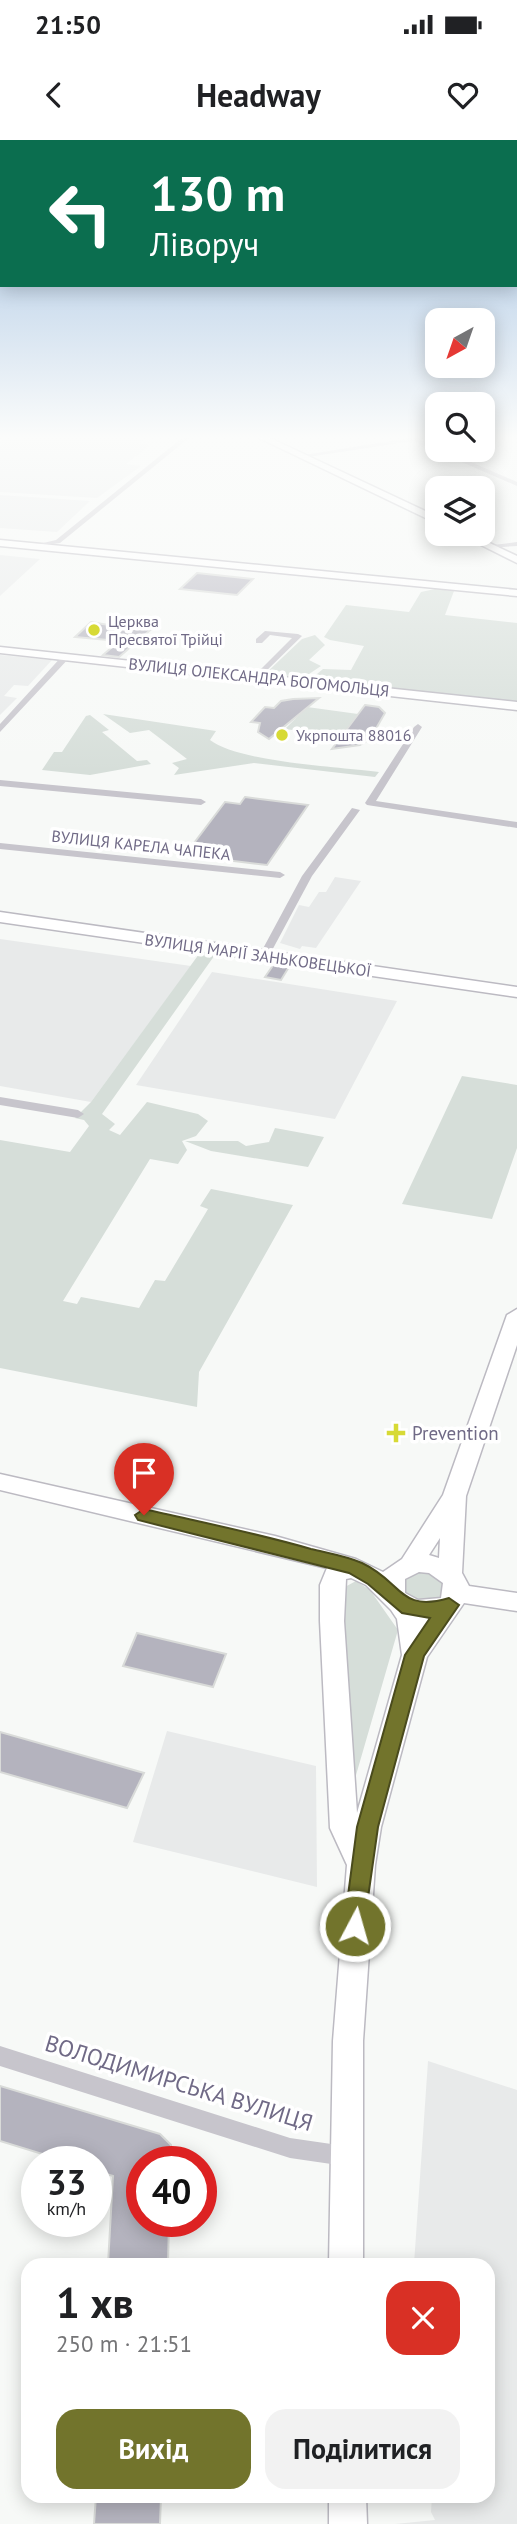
<!DOCTYPE html>
<html lang="uk">
<head>
<meta charset="utf-8">
<style>
	body { margin:0; font-family:"PT Sans",sans-serif; background:#f2f2f2; color:#202124; height:100vh; display:flex; flex-direction:column; font-size:26px; white-space:nowrap }
	* { box-sizing:border-box; margin:0 }
	p { font-size:23px; color:#757577 }
	.icon { flex:none; width:38px; height:38px; fill:none; stroke:currentColor; stroke-width:2; stroke-linecap:round; stroke-linejoin:round }
	.map { position:relative; flex:1; overflow:hidden }
	.details { position:absolute; left:21px; top:2118px; width:474px; height:245px; display:flex; flex-direction:column; background:#fff; border-radius:21px; box-shadow:0 4px 18px #0003 }
	.details>* { flex:none }
	.guide { position:absolute; left:0px; top:0px; width:518px; height:147px; box-shadow:0 4px 18px #0003; background:#0b6e4f; color:#fff; overflow:hidden }
	.needle { width:46px; rotate:220deg }
	.controls { position:absolute; left:425px; top:168px; display:grid; gap:14px }
	.controls a { display:grid; place-items:center; width:70px; height:70px; border-radius:14px; background:#fff; box-shadow:0 4px 18px #0003; font-size:35px }
	.speed { position:absolute; left:21px; top:2006px; display:flex; gap:14px; font-size:35px; font-weight:700; text-align:center }
	.speed>* { display:grid; place-content:center; width:91px; height:91px; border-radius:50%; background:#fff; box-shadow:0 4px 18px #0003; line-height:1 }
	.speed small { font-size:18px; font-weight:400 }
	.speed .limit { border:10px solid #d22; background:#fff; color:#111 }
	.pin { position:absolute; display:grid; place-items:center; width:60px; height:60px; color:#fff; margin:-72px -30px; border-radius:50% 50% 50% 0; rotate:-45deg; box-shadow:0 0 7px #0007 }
	.pin .icon { rotate:45deg }
	.me { position:absolute; width:77px; margin:-38px; rotate:6deg; stroke-linejoin:round; filter:drop-shadow(0 0 5px #0008) }
	.turn { display:flex; align-items:center; gap:24px; height:147px; padding:0 35px; font-size:32px }
	.turn .icon { width:91px; height:91px; stroke-width:2.5 }
	.turn b { display:block; font-size:49px; line-height:60px }
	.round { display:grid; place-items:center; flex:none; width:74px; height:74px; border-radius:21px; background:#f2f2f2 }
	.summary { display:flex; align-items:center; justify-content:space-between; height:119px; padding:0 35px }
	h1 { font-size:42px; font-weight:600; line-height:52px }
	.cta { display:flex; gap:14px; margin-top:auto; padding:14px 35px }
	.cta a { flex:1; height:80px; border-radius:21px; background:#72742c; color:#fff; font-size:28px; font-weight:600; line-height:80px; text-align:center }
	.cta a+a { background:#f2f2f2; color:#202124 }
	.status { display:flex; justify-content:space-between; align-items:center; height:49px; padding:0 35px; background:#fff; direction:ltr }
	.status svg { height:19px; fill:currentColor }
	header { display:flex; justify-content:space-between; align-items:center; height:91px; padding:0 35px; background:#fff; font-size:32px; font-weight:600 }
	.map>svg:first-child { display:block }
	.built { fill:#e8eaea }
	.green { fill:#d6ded9 }
	.building { fill:#b4b3be; stroke:#d9dbd9; stroke-width:2 }
	.lines { fill:none; stroke-linecap:round; stroke-linejoin:round }
	.secondary-casing { stroke:#bcbac2; stroke-width:3 }
	.street { fill:#c7c5cc; fill-rule:evenodd }
	.secondary { fill:#fff; fill-rule:evenodd }
	.route { fill:#72742c; stroke:#4a4b1d; stroke-width:2 }
	.poi-dot { fill:#d7da35; stroke:#fff; stroke-width:2.5 }
	.labels { text-anchor:middle; stroke-width:7; stroke-linejoin:round; paint-order:stroke }
	.far-poi-label { font-size:16px; fill:#706a86; stroke:#fff; text-anchor:start }
	.far-street-label { font-size:16px; fill:#706a86; stroke:#fff }
	.poi-label { font-size:19px; fill:#706a86; stroke:#fff; text-anchor:start }
	.near-street-label { font-size:23px; fill:#706a86; stroke:#fff }
</style>
</head>
<body>
<div class="status"><b>21:50</b><svg viewBox="0 0 49 12"><path d="M0 12V9h3v3zM5 12V6h3v6zM10 12V3h3v9zM15 12V0h3v12zM26 1h20v11H26zM47 4h2v5h-2z"/></svg></div>
<header><svg class="icon" aria-label="back" viewBox="0 0 24 24"><path d="M15 5l-7 7 7 7"/></svg>Headway<svg class="icon" aria-label="heart" viewBox="0 0 24 24"><path d="M12 20l-8-8c-3-5 5-10 8-4 3-6 11-1 8 4z"/></svg></header>
<div class="map">
<svg width="517" height="2384" viewBox="0 0 517 2384">
	<rect width="100%" height="100%" fill="#f7f9f7"/>
	<path class="built" d="M34,298h93l17,1 -4,5 10,1 -24,19 15,2 -44,32 -97,-6v-46l3,-6z
		M0,355l90,6 -33,31 -57,-4z
		M0,415l40,4 -40,37z
		M0,515l52,5 -24,26 -14,-1 -10,11 13,2 -17,17z
		M335,737l26,4 -45,67 -14,-2 -2,3 -20,-6 19,-38 10,2 10,-15h7z
		M0,799l191,27 -100,136 -91,-16z
		M212,832l185,29 -62,118 -199,-34z
		M167,1591l149,35 1,121 -184,-45z
		M428,1921l89,29v434h-122l40,-4 -4,-8 1,-16h56v-232h-74z"/>
	<path class="green" d="M435,449l19,2 -9,24 72,8v81l-206,-25 12,-10 28,1 13,-24 -34,-6 -6,-3 22,-32 63,7 12,-20z
		M315,495l10,10 -16,15 12,6 -18,12 -39,-3 38,-36z
		M307,567l51,7 -15,23 -58,-8z
		M103,574l113,17 -6,9c28,22 130,27 169,32l-4,5 -121,-14 -80,12 5,-7 -7,-5 15,-4 -38,-29 -19,3z
		M90,575l19,15 -7,2 35,29 10,-1 4,4 -61,11 -48,-5 12,-18h8l24,-36z
		M202,810l15,2 -115,162 13,10 -6,6 11,5 27,-33 51,12 10,7 -12,15 -14,5 5,9 -9,14 -28,-5 -87,142 14,3 4,-7 58,11 16,-28 10,1 43,-72 -8,-3 11,-17 82,16 -94,167 -2,35 -197,-39v-228l70,12 19,-26 -5,-6 -9,-2 16,-16z
		M462,936l55,9v63l-25,71 -90,-15z
		M275,988l49,9 -16,30 -97,-16 -26,-10h53l8,5 23,-4z
		M413,1429l31,7 1,24 -39,1 -6,-24z
		M356,1441l14,9 28,40 -44,152 -4,-1 -7,-193z"/>
	<path class="building" d="M197,433l56,6 -16,16 -57,-6z
		M91,482l41,7 5,-5 18,2 -36,31 -16,-2 16,-14 -44,-4z
		M319,558l-50,41 -11,-7 2,-9 -9,-1 14,-15 9,1 7,-7 12,-2z
		M365,565l14,2 6,6 -15,26 -10,6 -28,4z
		M245,657l63,8 -41,60 -82,-10 40,-53 15,2z
		M274,824l15,3 -8,13 -16,-3z
		M137,1493l89,21 -13,33 -90,-21z
		M0,1592l144,41 -17,35 -127,-36z
		M0,1946l160,48 11,11v16h-29v60h27l-1,43h-60l5,-88 -17,-5v-10h-31l-65,-20z
		M96,2356h65l-1,28h-66z"/>
	<g class="lines">
		<defs>
			<path id="secondary" d="M259,298h11l168,79v7z
				M459,394h12l46,22v7z
				M0,400l517,50v6l-517,-50z
				M0,507l517,55v8l-517,-57z
				M0,772l517,75v10l-517,-75z
				M517,1169v36l-51,151 -4,77 7,13 48,7v18l-53,-8 -37,54 -46,170 -6,38 -12,176v223h-34l4,-223 14,-176 -17,-37 -10,-207v-36l7,-17 -327,-78v-16l275,62 81,23 27,13 19,-13 41,-64 64,-180zM440,1398l-1,20 -10,-3zM419,1432l10,1 14,10 -2,15 -23,2 -13,-7v-14zM351,1438l15,7 25,25 6,9 5,36 -45,158 -13,-192 2,-42z
				M329,2356h37l1,28h-38z"/>
		</defs>
		<use href="#secondary" class="secondary-casing"/>
		<path class="street" d="M182,298h7l-129,105 -21,3v-2l17,-4z
			M409,298h15l-4,2 18,7v3h5l74,32v4l-104,-45 -112,17 -3,-2z
			M517,402v4l-29,2 -3,-2z
			M265,491l33,3 4,2 -43,42 -4,-2 1,-2 36,-36 -22,-3 -8,8h-6v-4z
			M64,514l7,2 -71,76v-8z
			M418,584l4,3 -46,74 141,21v6l-150,-23 -2,-2 49,-76z
			M0,640l201,19 5,3 -5,3 -201,-19z
			M352,668l8,2 -48,66 -43,80 -1,2h-8l-1,-2 43,-80z
			M0,703l280,29 5,3 -5,3 -280,-29z
			M0,957l78,13 6,4 -6,4 -78,-13z
			M0,1906l290,92 55,8 8,3 3,7 -3,7 -8,3 -55,-8 -290,-92z"/>
		<use href="#secondary" class="secondary"/>
	</g>
	<linearGradient id="sky" x2="0" y2="1"><stop stop-color="#9bbce0"/><stop offset="0.47" stop-color="#fbfcfb"/><stop offset="1" stop-color="#fbfcfb" stop-opacity="0"/></linearGradient>
	<rect width="517" height="632" fill="url(#sky)"/>
	<path class="route" d="M144,1369c56,13 112,24 167,40 16,4 35,7 51,14 41,19 37,50 87,35l10,7 -35,51 -46,171 -15,106 -8,2 -8,-2 -3,-7 13,-99 48,-172 25,-37 -28,-5 -34,-29 -19,-11 -211,-53 -3,-5z"/>
	<g class="poi-dot">
		<circle cx="94" cy="490" r="7"/>
		<circle cx="282" cy="595" r="7"/>
		<path d="M392.5 1282.5h7v7h7v7h-7v7h-7v-7h-7v-7h7z"/>
	</g>
	<g class="labels">
		<g class="far-poi-label">
			<text x="108" y="487">Церква<tspan x="108" dy="18">Пресвятої Трійці</tspan></text>
			<text x="296" y="601">Укрпошта 88016</text>
		</g>
		<g class="far-street-label">
			<text transform="translate(259 537) rotate(6)" y="6">ВУЛИЦЯ ОЛЕКСАНДРА БОГОМОЛЬЦЯ</text>
			<text transform="translate(141 705) rotate(6)" y="6">ВУЛИЦЯ КАРЕЛА ЧАПЕКА</text>
			<text transform="translate(258 815) rotate(8)" y="6">ВУЛИЦЯ МАРІЇ ЗАНЬКОВЕЦЬКОЇ</text>
		</g>
		<g class="poi-label">
			<text x="412" y="1300">Prevention</text>
		</g>
		<g class="near-street-label">
			<text transform="translate(179 1943) rotate(17)" y="8">ВОЛОДИМИРСЬКА ВУЛИЦЯ</text>
		</g>
	</g>
</svg>
<div class="controls">
<a><svg class="needle" viewBox="-14 -14 28 28"><path d="M0-13l5 13h-10z" fill="#e53935"/><path d="M0 13l5-13h-10z" fill="#757577"/></svg></a>
<a><svg class="icon" aria-label="search" viewBox="0 0 24 24"><circle cx="10" cy="10" r="6"/><path d="M15 15l6 6"/></svg></a>
<a><svg class="icon" aria-label="layers" viewBox="0 0 24 24"><path d="M12 4l9 5-9 5-9-5zM3 14l9 5 9-5"/></svg></a>
</div>
<div class="speed"><div>33<small>km/h</small></div><div class="limit">40</div></div>
<div class="pin" style="left:144px;top:1375px;background:#d93025"><svg class="icon" aria-label="arrive" viewBox="0 0 24 24"><path d="M6 21V4h12l-3 4 3 4H6"/></svg></div>
<svg class="me" style="left:355px;top:1786px" viewBox="-20 -20 40 40"><circle r="17" fill="#72742c" stroke="#fff" stroke-width="3"/><path d="M0-11L8 9 0 5-8 9z" fill="#fff"/></svg>
<div class="guide">
<div class="turn"><svg class="icon" aria-label="left" viewBox="0 0 24 24"><path d="M17 20v-9H6M10 6l-5 5 5 5"/></svg><div><b>130 m</b>Ліворуч</div></div>
</div>
<section class="details">
<div class="summary"><div><h1>1 хв</h1><p>250 m · 21:51</p></div><a class="round" style="background:#d93025;color:#fff"><svg class="icon" aria-label="close" viewBox="0 0 24 24"><path d="M6 6l12 12M18 6L6 18"/></svg></a></div>
<div class="cta"><a>Вихід</a><a>Поділитися</a></div>
</section>
</div>
</body>
</html>
